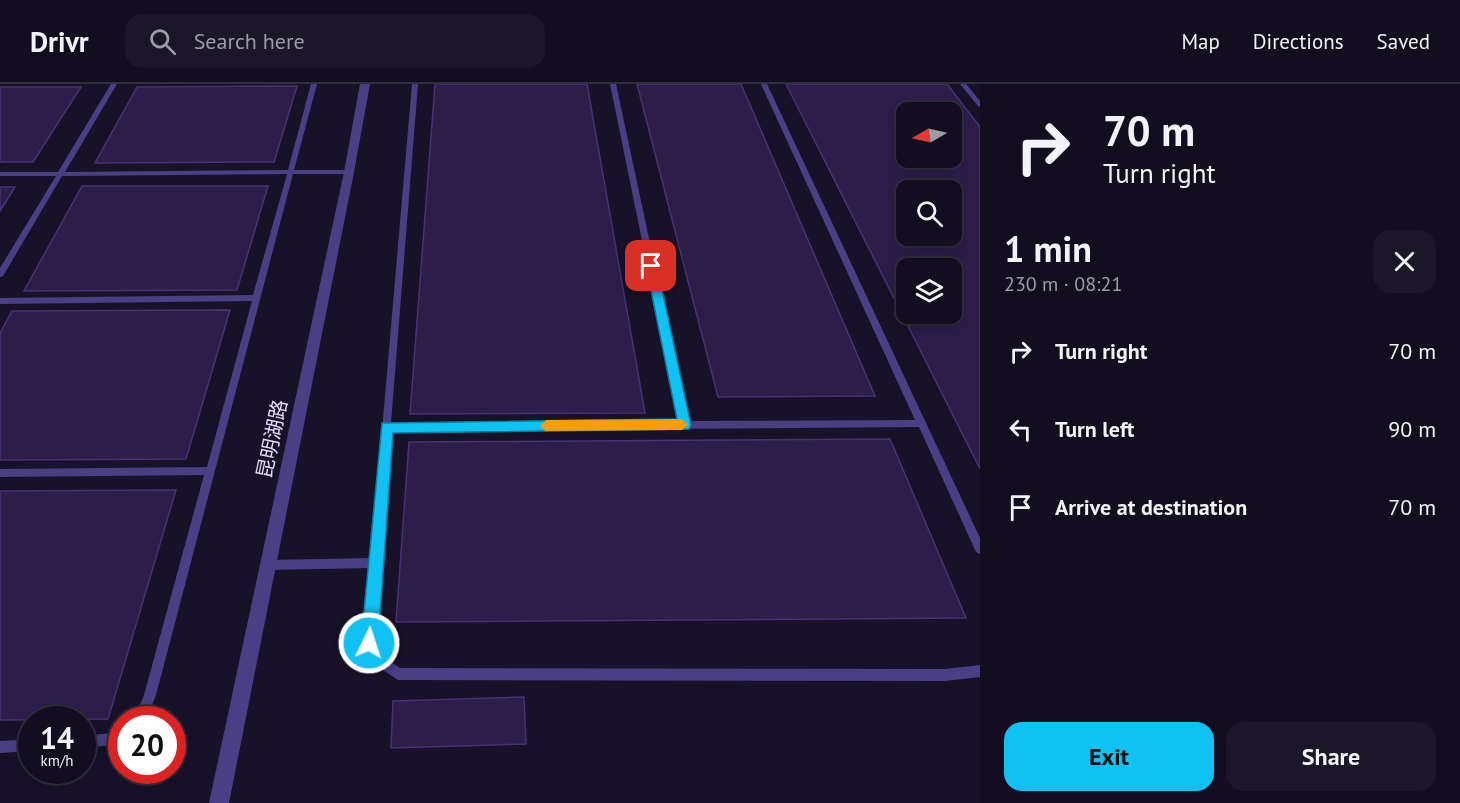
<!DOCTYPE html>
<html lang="en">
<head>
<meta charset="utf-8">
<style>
	body { margin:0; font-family:"PT Sans","Noto Sans SC",sans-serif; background:#1b1728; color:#f1f3f6; height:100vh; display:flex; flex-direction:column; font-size:22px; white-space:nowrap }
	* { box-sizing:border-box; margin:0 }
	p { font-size:20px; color:#9c9ca4 }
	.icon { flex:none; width:33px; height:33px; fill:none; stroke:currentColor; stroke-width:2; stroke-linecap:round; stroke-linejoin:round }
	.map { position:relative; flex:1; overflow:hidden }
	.details { display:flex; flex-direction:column; background:#120e1f; width:480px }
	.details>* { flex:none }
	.top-card { background:#120e1f; color:#f1f3f6; overflow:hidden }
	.needle { width:39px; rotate:261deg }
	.fabs { position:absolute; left:896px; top:18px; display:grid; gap:12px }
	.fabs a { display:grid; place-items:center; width:66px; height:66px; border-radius:12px; background:#120e1f; box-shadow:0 3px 15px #0003,0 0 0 2px #312e3d; font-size:30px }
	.speed { position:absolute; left:18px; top:622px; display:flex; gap:12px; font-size:30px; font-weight:700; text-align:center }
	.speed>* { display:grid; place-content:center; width:78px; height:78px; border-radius:50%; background:#120e1f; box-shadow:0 3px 15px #0003,0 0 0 2px #312e3d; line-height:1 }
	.speed small { font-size:15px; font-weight:400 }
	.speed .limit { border:9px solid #d22; background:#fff; color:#111 }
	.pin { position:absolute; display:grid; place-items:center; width:51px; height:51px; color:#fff; margin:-26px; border-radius:12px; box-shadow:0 3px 9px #0006 }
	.me { position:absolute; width:66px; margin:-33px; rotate:4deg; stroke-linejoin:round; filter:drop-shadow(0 0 4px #0008) }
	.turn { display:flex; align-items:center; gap:21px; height:126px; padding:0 24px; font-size:27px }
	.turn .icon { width:78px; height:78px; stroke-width:2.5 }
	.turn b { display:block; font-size:42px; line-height:51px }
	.round { display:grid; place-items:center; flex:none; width:63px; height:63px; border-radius:18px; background:#1b1728 }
	.overview { display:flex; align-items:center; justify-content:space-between; height:102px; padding:0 24px }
	h1 { font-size:36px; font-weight:700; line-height:45px }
	.cta { display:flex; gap:12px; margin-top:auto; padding:12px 24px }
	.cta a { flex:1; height:69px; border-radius:18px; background:#10c1f4; color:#111; font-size:24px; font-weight:700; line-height:69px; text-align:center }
	.cta a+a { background:#1b1728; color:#f1f3f6 }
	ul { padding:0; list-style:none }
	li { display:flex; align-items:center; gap:18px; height:78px; padding:0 24px }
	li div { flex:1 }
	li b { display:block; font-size:22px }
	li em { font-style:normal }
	header { display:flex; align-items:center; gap:36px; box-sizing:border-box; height:84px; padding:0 30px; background:#120e1f; border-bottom:2px solid #312e3d }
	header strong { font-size:28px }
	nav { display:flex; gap:33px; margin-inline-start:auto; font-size:21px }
	.search { width:420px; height:54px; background:#1b1728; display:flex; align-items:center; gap:15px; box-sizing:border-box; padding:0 21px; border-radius:18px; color:#9c9ca4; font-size:22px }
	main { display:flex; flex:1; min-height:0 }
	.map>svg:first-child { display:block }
	.building { fill:#2c1e49; stroke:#473274; stroke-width:1.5; fill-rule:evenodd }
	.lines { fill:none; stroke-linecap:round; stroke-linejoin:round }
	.service { fill:#4a3f85; fill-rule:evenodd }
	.tertiary { fill:#4a3f85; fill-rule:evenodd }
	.route { fill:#10c1f4; stroke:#0a7d9f; stroke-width:1.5 }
	.slow { fill:#f59e0b }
	.labels { text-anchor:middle; stroke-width:6; stroke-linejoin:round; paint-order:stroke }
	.street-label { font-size:20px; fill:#e3dbfd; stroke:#181229 }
</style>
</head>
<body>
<header>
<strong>Drivr</strong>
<div class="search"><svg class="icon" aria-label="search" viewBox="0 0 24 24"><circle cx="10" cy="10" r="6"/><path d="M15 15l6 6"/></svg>Search here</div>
<nav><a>Map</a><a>Directions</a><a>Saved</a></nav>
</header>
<main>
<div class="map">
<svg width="980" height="719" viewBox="0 0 980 719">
	<rect width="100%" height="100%" fill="#181229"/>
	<path class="building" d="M435,0h152l58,329 -235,1z
		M637,0h104l134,312 -157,1z
		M786,0h161l33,43v342zM906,28h45v46h-45zM906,106h45v46h-45zM906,184h45v46h-45z
		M297,2l-23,76 -179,1 42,-76z
		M0,3h81l-48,75h-33z
		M82,102h186l-31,104 -213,1z
		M0,103h15l-15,24z
		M230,226l-44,149 -186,1v-127l12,-22z
		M890,355l76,179 -570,4 13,-180z
		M176,406l-68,229 -108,1v-229z
		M524,613l2,47 -135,4 2,-47z"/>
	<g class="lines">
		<path class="service" d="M111,0h6l-52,88 223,-2 23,-86h6l-23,86h55l3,2 -3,2h-56l-137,521 -10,25h-12l10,-25 60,-220 -204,2v-8l207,-2 45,-166 -252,3v-6l253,-3 34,-121 -225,2 -59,100 -3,1v-9l56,-92h-56v-4h58z
			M412,0h6l-27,339 288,-2 -69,-337h6l72,337 227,-1 -154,-336h6l213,454v16l-4,-2 -57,-125 -528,4 -17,211 8,14 18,12 545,1 35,-4v12l-35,4 -547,-1 -24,-16 -10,-21 6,-75 -102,2 -4,-2 -1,-3 1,-3 4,-2 103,-2z
			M960,0h6l14,17v6l-2,-1z
			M122,648v12l-40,4v-12z
			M32,655v12l-32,2v-12z"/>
		<path class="tertiary" d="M360,0h10l-16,88 -125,631h-20l135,-631z"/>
	</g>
	<path class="route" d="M651,178l6,4 34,159 -2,4 -296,4 -15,210 -3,6 -6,2 -6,-2 -2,-6 21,-220 295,-4 -31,-153z"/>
	<path class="slow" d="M682,335l6,6 -6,5 -136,1 -6,-5 6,-6z"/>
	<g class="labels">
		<g class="street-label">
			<text transform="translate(272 355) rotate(-78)" y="7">昆明湖路</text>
		</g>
	</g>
</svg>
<div class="fabs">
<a><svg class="needle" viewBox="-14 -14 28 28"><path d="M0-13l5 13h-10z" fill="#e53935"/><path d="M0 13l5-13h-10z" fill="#9c9ca4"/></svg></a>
<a><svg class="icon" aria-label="search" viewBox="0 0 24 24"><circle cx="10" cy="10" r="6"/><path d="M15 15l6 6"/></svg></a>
<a><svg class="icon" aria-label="layers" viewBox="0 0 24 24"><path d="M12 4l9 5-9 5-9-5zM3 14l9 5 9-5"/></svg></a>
</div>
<div class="speed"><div>14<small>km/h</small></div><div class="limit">20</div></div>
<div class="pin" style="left:651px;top:182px;background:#d93025"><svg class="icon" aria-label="arrive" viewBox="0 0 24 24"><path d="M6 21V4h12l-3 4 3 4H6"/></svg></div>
<svg class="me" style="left:369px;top:559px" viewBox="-20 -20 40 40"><circle r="17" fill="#10c1f4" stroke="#fff" stroke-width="3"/><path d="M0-11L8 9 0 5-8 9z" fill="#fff"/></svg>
</div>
<section class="details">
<div class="top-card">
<div class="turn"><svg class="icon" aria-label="right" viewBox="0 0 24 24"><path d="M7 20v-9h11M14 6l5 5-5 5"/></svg><div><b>70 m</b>Turn right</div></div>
</div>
<div class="overview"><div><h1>1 min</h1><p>230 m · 08:21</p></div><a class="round"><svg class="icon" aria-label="close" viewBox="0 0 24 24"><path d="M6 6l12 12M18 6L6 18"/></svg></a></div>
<ul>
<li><svg class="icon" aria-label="right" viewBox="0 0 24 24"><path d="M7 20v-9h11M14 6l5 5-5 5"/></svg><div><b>Turn right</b></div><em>70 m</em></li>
<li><svg class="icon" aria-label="left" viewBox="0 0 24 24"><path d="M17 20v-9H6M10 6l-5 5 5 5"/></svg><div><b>Turn left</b></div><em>90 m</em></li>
<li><svg class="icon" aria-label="arrive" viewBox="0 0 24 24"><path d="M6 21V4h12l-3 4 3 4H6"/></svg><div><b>Arrive at destination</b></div><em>70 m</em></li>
</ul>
<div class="cta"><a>Exit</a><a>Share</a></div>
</section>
</main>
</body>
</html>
